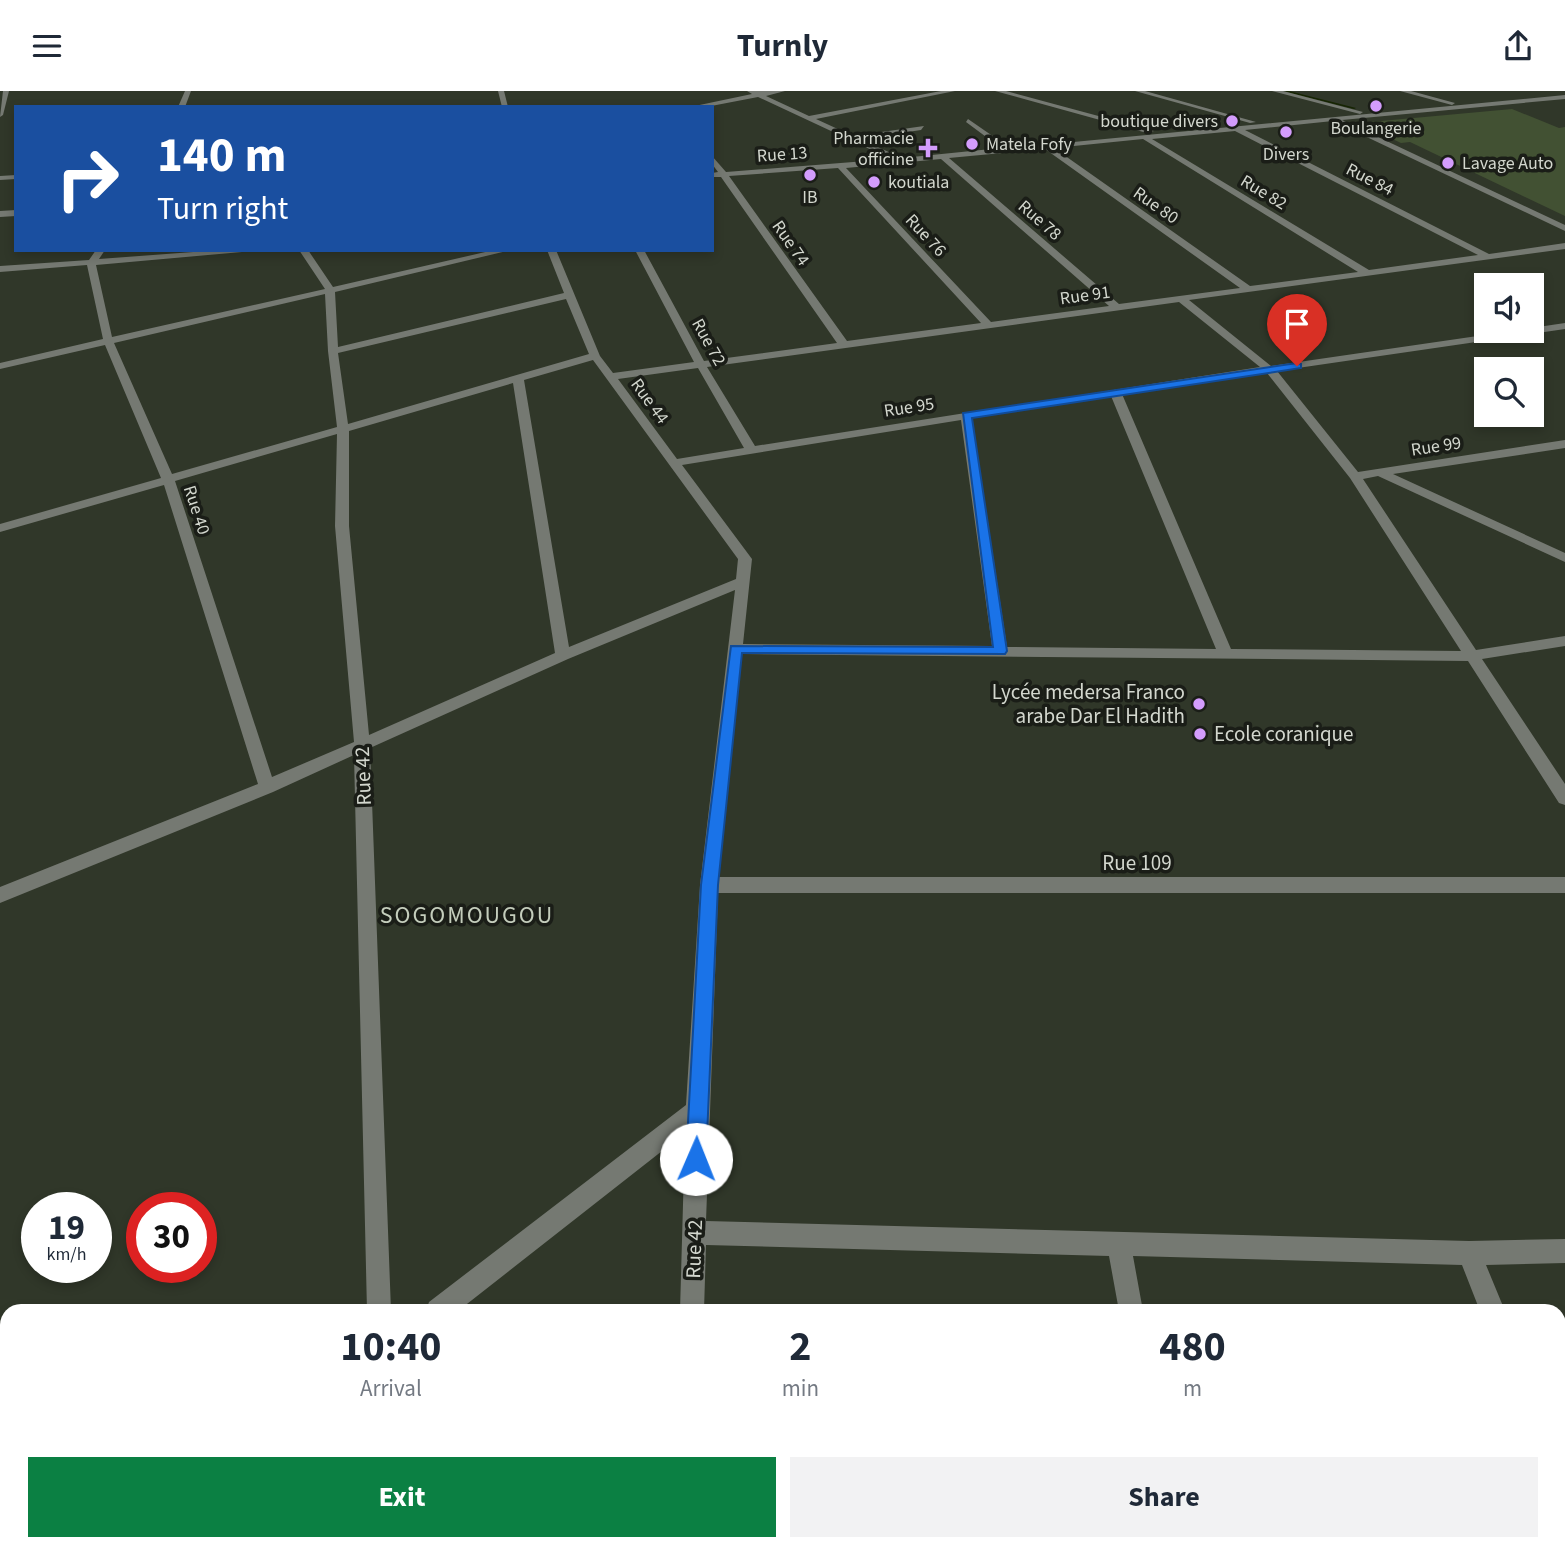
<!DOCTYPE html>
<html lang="en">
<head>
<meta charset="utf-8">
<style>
	body { margin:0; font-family:"Source Sans 3",sans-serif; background:#f2f2f3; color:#1f2937; height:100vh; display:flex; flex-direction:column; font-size:26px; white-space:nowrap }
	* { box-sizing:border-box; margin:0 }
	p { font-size:23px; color:#747a83 }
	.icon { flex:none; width:38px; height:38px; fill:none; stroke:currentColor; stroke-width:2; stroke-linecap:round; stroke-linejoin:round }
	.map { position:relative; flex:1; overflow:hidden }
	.details { position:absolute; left:0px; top:1213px; width:1566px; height:247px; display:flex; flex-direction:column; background:#fff; border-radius:21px 21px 0 0; box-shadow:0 4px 10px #0003 }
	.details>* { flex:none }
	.guide { position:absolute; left:14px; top:14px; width:700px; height:147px; border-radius:0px; box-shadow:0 4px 10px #0003; background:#1a4fa0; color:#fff; overflow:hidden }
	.fabs { position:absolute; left:1474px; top:182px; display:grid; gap:14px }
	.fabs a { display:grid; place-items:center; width:70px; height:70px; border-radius:0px; background:#fff; box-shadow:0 4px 10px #0003; font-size:35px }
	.speed { position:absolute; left:21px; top:1101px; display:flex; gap:14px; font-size:35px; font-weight:700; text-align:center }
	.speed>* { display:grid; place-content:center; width:91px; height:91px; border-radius:50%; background:#fff; box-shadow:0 4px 10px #0003; line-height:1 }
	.speed small { font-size:18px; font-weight:400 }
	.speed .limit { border:10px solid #d22; background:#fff; color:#111 }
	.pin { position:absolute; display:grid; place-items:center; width:60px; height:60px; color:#fff; margin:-72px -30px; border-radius:50% 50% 50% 0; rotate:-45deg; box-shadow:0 0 7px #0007 }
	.pin .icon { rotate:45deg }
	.me { position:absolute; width:77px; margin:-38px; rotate:1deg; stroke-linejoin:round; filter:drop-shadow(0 0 5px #0008) }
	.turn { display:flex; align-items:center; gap:24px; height:147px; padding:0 28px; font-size:32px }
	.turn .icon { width:91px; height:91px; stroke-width:2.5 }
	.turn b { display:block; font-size:49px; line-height:60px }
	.eta { display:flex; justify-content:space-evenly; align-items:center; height:119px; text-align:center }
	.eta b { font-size:42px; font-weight:700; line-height:49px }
	.primary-button { display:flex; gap:14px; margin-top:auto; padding:14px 28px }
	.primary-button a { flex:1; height:80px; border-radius:0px; background:#0b8043; color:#fff; font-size:28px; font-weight:700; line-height:80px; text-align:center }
	.primary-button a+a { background:#f2f2f3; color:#1f2937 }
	header { display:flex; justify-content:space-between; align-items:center; height:91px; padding:0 28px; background:#fff; font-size:32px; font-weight:700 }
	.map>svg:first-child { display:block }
	.green { fill:#425133 }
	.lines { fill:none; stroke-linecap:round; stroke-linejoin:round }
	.stream { fill:#162502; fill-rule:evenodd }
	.minor { fill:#757972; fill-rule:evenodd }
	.route { fill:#1a73e8; stroke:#114b97; stroke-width:2 }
	.poi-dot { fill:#d39cfc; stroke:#1a1d17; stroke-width:2.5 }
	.labels { text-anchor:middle; stroke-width:7; stroke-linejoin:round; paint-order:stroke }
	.far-poi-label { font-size:18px; fill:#d3d7ce; stroke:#1a1d17 }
	.far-street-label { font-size:18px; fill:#d3d7ce; stroke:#1a1d17 }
	.poi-label { font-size:21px; fill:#d3d7ce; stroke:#1a1d17; text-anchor:end }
	.street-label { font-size:21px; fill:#d3d7ce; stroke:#1a1d17 }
	.quarter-label { font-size:24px; letter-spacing:2px; fill:#c4cdbc; stroke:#1a1d17 }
</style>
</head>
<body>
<header><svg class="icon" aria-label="menu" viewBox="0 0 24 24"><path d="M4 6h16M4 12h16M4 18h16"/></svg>Turnly<svg class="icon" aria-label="share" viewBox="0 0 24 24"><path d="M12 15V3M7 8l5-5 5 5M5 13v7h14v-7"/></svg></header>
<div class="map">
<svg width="1565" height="1458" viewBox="0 0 1565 1458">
	<rect width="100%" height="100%" fill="#303729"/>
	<path class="green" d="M1512,18l47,19 6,-1v89l-155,-74 -9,1 -42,-20z"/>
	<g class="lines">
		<path class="stream" d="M1283,0h6l67,17 -2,1z"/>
		<path class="minor" d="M3,0h6l-6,24 -3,2z
			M185,0h6l-6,16h-7z
			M498,0h6l4,16h-6z
			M747,0h38l-19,5 43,20 132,-25h14l-139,28 37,17 71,-10 -3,4 -61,9 42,19 99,-10 -35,-26 2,-3 42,29 555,-53v4l-223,21 223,105v6l-232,-110 -88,9 244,124 76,-11v6l-376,51 82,66 241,-35h19v-3l34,-5v6l-288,42 81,101 207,-32v8l-172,26 172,79v9l-187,-86 -15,3 113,171 89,-14v10l-83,13 83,125v21l-6,-2 -91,-142 -726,-7 -23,223h846v16h-847l-12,328 763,20 96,-2v24l-79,2 19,46h-25l-18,-46 -329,-9 10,55h-24l-10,-55 -403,-11 -2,66h-24l5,-178 -227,178h-32l3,-9 257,-197 14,-220 35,-295 -167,69 -198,89 21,563h-24l-13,-556 -81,37 -273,111v-16l258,-103 -94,-299 -164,47v-8l161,-46 -56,-133 -105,24v-6l103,-24 -16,-74 -87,7v-6l89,-6 7,-10h9l-6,9 121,-9h44l-168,15 16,72 213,-48 -26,-39h9l25,37 161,-37h17l-176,42 3,55 226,-54 -17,-43h9l44,106 13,17 81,-11 -59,-112h9l60,111 133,-18 -116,-166h-9v-4l6,-1 -6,-8v-8l14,16 165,-13 -133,-62 -52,10h-16l62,-13zM1235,40l243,124 -109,15 -217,-131zM1143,48l215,133 -108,14 -196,-138zM1045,58l195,139 -121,16 -170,-146zM941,68l168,147 -118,16 -145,-154zM838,77l143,155 -134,18 -118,-165zM325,203l3,57 9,76 -165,47 -58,-131zM566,208l23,55 -241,70 -10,-71zM1179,211l81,65 -505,79 -48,-79zM593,269l145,199 -2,20 -167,68 -45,-267zM698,277l46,80 -67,11 -59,-80zM1267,282l83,105 111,173 -230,-2 -109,-255zM513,292l42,270 -186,82 -20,-209v-95zM1111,305l105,253 -209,-2 -35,-229zM961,329l31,226 -249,-2 9,-85 -70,-94zM337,343l-2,92 19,216 -82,35 -97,-296z
			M995,0h11l148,40 -7,2z
			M1135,0h10l111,31 -6,1z
			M1272,0h11l80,21 -3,2z
			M1400,0h11l44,12 -3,2z
			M16,84v4l-16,1v-4z
			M16,119v6l-16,1v-6z
			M1559,1370l6,3v39l-6,-3z
			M114,1452h33l-2,6h-33z
			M376,1452h28v6h-28z
			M669,1452h28v6h-28z
			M1160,1452h28l1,6h-28z"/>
	</g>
	<path class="route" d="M1297,272l4,1v4l-329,50 35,233 -2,3 -263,-1 -24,232 -12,274 -3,7 -7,3 -7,-3 -3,-7 15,-274 30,-239 262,1 -30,-234z"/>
	<g class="poi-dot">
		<circle cx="1376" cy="15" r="7"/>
		<circle cx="1232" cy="30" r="7"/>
		<circle cx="1286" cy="41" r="7"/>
		<circle cx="972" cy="53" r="7"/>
		<path d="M924.5 46.5h7v7h7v7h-7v7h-7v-7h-7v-7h7z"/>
		<circle cx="1448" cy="72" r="7"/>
		<circle cx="810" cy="84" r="7"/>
		<circle cx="874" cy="91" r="7"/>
		<circle cx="1199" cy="613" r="7"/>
		<circle cx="1200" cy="643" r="7"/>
	</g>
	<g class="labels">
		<g class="far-poi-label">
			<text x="1218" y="36" text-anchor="end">boutique divers</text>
			<text x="1376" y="43">Boulangerie</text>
			<text x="914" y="53" text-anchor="end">Pharmacie<tspan x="914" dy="21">officine</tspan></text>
			<text x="986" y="59" text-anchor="start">Matela Fofy</text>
			<text x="1286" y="69">Divers</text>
			<text x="1462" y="78" text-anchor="start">Lavage Auto</text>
			<text x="888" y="97" text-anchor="start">koutiala</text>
			<text x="810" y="112">IB</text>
		</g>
		<g class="far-street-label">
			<text transform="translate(782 63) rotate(-4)" y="6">Rue 13</text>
			<text transform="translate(1370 88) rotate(27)" y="6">Rue 84</text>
			<text transform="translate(1264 101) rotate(31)" y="6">Rue 82</text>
			<text transform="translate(1156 114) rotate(35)" y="6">Rue 80</text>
			<text transform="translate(1040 129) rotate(41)" y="6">Rue 78</text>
			<text transform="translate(926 144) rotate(47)" y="6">Rue 76</text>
			<text transform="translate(791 152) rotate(55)" y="6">Rue 74</text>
			<text transform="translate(1085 204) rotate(-8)" y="6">Rue 91</text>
			<text transform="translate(709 251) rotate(61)" y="6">Rue 72</text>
			<text transform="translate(650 310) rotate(54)" y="6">Rue 44</text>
			<text transform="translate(909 316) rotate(-9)" y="6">Rue 95</text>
			<text transform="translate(1436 355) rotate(-9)" y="6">Rue 99</text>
			<text transform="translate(197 419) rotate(72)" y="6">Rue 40</text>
		</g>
		<g class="poi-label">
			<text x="1185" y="608">Lycée medersa Franco<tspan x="1185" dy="24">arabe Dar El Hadith</tspan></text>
			<text x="1214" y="650" text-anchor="start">Ecole coranique</text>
		</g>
		<g class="street-label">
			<text transform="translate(363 685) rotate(-92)" y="7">Rue 42</text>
			<text x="1137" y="779">Rue 109</text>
			<text transform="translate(694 1158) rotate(-88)" y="7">Rue 42</text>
		</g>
		<g class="quarter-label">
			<text x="467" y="832">SOGOMOUGOU</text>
		</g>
	</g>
</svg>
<div class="fabs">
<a><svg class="icon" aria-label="sound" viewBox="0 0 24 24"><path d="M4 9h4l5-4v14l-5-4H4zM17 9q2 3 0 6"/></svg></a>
<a><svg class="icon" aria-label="search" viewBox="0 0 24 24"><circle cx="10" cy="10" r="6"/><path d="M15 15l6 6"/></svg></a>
</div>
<div class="speed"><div>19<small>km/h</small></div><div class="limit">30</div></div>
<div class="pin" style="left:1297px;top:275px;background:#d93025"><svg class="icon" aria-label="arrive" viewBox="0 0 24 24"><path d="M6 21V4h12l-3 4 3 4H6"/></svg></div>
<svg class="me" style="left:696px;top:1068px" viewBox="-20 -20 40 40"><circle r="19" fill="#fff"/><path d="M0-13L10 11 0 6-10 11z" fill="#1a73e8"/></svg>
<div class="guide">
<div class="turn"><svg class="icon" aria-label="right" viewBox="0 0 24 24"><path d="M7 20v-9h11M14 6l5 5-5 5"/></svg><div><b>140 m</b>Turn right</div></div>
</div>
<section class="details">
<div class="eta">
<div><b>10:40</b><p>Arrival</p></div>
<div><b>2</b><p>min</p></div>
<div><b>480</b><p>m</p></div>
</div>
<div class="primary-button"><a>Exit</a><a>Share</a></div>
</section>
</div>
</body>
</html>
